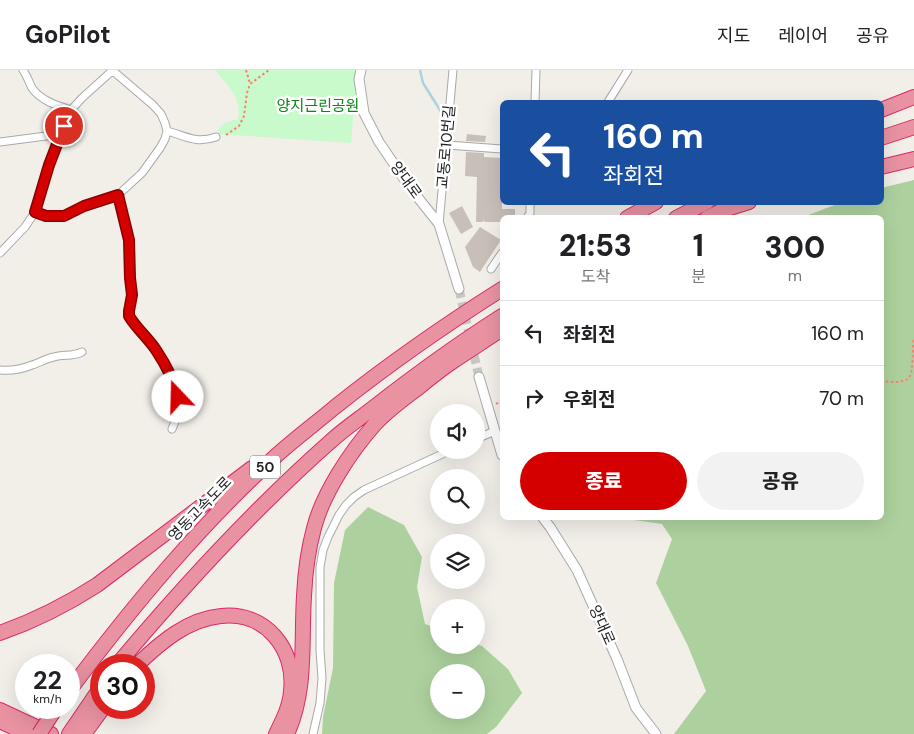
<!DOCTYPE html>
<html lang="ko">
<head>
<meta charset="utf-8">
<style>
	body { margin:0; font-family:"DM Sans","Noto Sans KR",sans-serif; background:#f2f2f2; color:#202124; height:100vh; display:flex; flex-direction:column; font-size:19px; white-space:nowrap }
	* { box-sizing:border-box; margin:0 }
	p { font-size:16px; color:#757577 }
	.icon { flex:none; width:28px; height:28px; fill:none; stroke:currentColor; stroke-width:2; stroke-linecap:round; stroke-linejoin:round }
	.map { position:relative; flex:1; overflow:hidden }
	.sheet { position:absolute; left:500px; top:145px; width:384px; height:305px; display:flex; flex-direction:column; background:#fff; border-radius:8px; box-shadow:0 5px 20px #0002 }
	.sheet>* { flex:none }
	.hud { position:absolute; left:500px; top:30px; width:384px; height:105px; border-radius:8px; box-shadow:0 5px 20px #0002; background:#1a4fa0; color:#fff; overflow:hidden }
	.tools { position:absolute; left:430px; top:334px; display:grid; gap:10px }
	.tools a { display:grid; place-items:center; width:55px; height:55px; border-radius:50%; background:#fff; box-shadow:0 5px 20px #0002; font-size:25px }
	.speed { position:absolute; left:15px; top:584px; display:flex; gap:10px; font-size:25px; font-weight:700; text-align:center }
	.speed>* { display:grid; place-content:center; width:65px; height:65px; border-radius:50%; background:#fff; box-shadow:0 5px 20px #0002; line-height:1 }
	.speed small { font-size:12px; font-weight:400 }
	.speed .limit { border:8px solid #d22; background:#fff; color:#111 }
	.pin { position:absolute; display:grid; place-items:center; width:42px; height:42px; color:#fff; margin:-21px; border:2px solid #fff; border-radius:50%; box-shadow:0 1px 5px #0007 }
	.me { position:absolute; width:55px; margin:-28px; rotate:339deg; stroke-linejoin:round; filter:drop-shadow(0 0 4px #0008) }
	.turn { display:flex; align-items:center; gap:18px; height:105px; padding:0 20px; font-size:22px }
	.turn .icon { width:65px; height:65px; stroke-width:2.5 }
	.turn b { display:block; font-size:35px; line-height:42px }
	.eta { display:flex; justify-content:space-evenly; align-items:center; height:85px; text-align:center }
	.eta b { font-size:30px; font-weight:800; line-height:35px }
	.primary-button { display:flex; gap:10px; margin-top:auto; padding:10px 20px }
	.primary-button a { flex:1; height:58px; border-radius:30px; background:#d40000; color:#fff; font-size:20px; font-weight:800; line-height:58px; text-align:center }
	.primary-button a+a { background:#f2f2f2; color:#202124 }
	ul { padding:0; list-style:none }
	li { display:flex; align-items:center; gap:15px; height:65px; padding:0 20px; border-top:1px solid #e0e0e0 }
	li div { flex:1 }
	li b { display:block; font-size:19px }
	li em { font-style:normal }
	header { display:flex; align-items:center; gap:30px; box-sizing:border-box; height:70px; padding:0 25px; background:#fff; border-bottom:1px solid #e0e0e0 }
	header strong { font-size:24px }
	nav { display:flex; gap:28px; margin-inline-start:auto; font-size:18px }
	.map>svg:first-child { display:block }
	.forest { fill:#add19e; fill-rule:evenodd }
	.park { fill:#c8facc }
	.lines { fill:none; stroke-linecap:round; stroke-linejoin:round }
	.stream { stroke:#aad3df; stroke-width:2.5 }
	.building { fill:#c7bfb8 }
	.tertiary-tunnel { stroke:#c8c6c1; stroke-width:9; stroke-dasharray:9 4.5; stroke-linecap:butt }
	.minor-casing { stroke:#a9a9a9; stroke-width:9 }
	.tertiary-casing { stroke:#a9a9a9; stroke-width:11 }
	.motorway-casing { stroke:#dc2a67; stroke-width:16 }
	.path { stroke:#fa8072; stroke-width:2; stroke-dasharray:2.5 2.5; stroke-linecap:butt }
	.minor { stroke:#fff; stroke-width:7 }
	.tertiary { stroke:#fff; stroke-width:9 }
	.motorway { stroke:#e892a2; stroke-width:14 }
	.motorway-bridge-casing { stroke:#dc2a67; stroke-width:16; stroke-linecap:butt }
	.motorway-bridge { stroke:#e892a2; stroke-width:14 }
	.route-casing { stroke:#8a0000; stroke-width:12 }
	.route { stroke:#d40000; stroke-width:9 }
	.labels { text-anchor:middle; stroke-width:5; stroke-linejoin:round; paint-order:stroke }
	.shield { fill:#fff; stroke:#646464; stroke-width:1 }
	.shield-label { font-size:14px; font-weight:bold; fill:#222 }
	.park-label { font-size:15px; fill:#0c8416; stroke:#fff }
	.street-label { font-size:15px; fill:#222; stroke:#fff }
</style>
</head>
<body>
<header>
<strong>GoPilot</strong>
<nav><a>지도</a><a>레이어</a><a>공유</a></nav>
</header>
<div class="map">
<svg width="914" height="664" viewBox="0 0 914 664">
	<rect width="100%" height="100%" fill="#f2efe9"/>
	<path class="forest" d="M914,110v554h-240l32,-43 -18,-45 -32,-63 16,-44 -10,-15 -42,-6h261v-300l-78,-1 37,-14 41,-1v-14z
		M368,437l36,18 18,32 -5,30 8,37 14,5v16h37v-1l6,2 26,23 14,24 -26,34 -9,7h-165l1,-17 10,-49 1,-85 11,-53zM439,602h37v38h-37z"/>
	<path class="park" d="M215,0h142l-6,73 -134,-9c4,-12 10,-12 21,-15 4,-21 -10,-33 -23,-49z"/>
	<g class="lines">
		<path class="stream" d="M420,0l3,13 22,35"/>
	</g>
	<path class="building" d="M467,64l19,2 -1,6 -19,-1z
		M466,82l18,1v4l18,1v51h13v9h-13v4h-18l1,-2 -3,2h-6l1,-45 -12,-1z
		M462,136l11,21 -12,7 -12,-21z
		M480,157l21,13 -21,32 -7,-5 -8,-20z"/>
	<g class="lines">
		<path class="tertiary-tunnel" d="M459,219l20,88"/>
		<defs>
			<path id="minor" d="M23,0c4,6 6,12 9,18 9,13 26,18 39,22
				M535,32l1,-32
				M608,32l20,-32
				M167,61c19,5 28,13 49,6
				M0,72l61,-8
				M447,75l55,4
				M118,125l11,44 1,40 2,16 -3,16v5c7,12 18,22 26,34 11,14 26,39 24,57 -1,7 -4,15 -7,22
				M35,142l11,4h18l20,-10 34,-11 24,-22 18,-25 5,-9 2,-8 -2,-8 -4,-9 -8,-9 -41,-35
				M527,148l3,-5v-11
				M439,154l14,-154
				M0,183l25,-26 10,-15 14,-47 22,-55 11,-12 30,-27
				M491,199l11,-16
				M0,300c11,1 22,-1 32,-5 7,-2 15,-7 22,-8 10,-3 18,0 28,-5
				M476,369l19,-8
				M313,664l7,-31 2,-25 -2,-28v-83l3,-17 5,-13 11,-22 7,-10 8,-8 10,-7 87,-40"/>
			<path id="tertiary" d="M361,0l-2,9 5,34 15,29 32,47 28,35 20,65
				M479,307l23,78
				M543,448l7,9 27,43 40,89 19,49 20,26"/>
			<path id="motorway" d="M881,40l33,-13
				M881,68l33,-11
				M881,97l33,-8
				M627,148l29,-16
				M676,148l31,-16
				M707,148l16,-8 26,-8
				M0,563c34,-12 66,-28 97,-48l155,-117
				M117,595c67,-80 136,-155 214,-224 13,-12 28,-22 42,-33 41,-32 85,-64 129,-92
				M137,595c24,-23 51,-46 84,-49 44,-5 75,33 70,75 -1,15 -8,29 -15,43
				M69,621c63,-84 130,-165 208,-236 19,-17 39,-32 58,-48 54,-43 110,-82 167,-118
				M0,640l51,24
				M0,651l27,13
				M69,664l32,-47
				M84,664l19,-26
				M287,664c20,-43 14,-92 17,-138 1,-22 4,-46 10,-68 9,-35 37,-77 61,-104 13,-14 28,-25 43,-36 11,-9 22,-18 34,-26 16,-11 34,-22 50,-33"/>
		</defs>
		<use href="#minor" class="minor-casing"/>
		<use href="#tertiary" class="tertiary-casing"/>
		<use href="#motorway" class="motorway-casing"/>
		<path class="path" d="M246,0l4,14
			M226,65l13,-9 5,-10 3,-23 3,-9 19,-14
			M881,310c5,2 11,2 16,2 4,-1 9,-1 12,-4 5,-7 3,-29 5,-40
			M496,334l6,-4"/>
		<use href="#minor" class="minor"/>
		<use href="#tertiary" class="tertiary"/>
		<use href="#motorway" class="motorway"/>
		<defs>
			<path id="motorway-bridge" d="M39,664l17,-26"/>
		</defs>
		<use href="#motorway-bridge" class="motorway-bridge-casing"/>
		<use href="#motorway-bridge" class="motorway-bridge"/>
	</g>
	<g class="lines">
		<defs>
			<path id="route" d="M64,56l-15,39 -14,47 11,4h18l20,-10 34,-11 11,45 1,38 2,17 -3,16v5c7,12 19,22 27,34 10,15 18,30 22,47"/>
		</defs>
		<use href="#route" class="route-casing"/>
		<use href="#route" class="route"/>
	</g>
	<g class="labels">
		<rect class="shield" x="250" y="385.5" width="30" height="23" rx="4"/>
		<g class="shield-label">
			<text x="265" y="402">50</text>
		</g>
		<g class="park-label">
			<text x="318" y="41">양지근린공원</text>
		</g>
		<g class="street-label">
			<text transform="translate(446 77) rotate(-85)" y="5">교동로10번길</text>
			<text transform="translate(406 110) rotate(54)" y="5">양대로</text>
			<text transform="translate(200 439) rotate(-46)" y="5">영동고속도로</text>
			<text transform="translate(602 555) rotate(66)" y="5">양대로</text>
		</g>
	</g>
</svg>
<div class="tools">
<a><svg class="icon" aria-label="sound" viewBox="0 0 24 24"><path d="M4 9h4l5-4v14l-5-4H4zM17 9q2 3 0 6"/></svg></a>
<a><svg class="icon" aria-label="search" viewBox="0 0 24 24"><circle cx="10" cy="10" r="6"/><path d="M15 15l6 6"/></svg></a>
<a><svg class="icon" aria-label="layers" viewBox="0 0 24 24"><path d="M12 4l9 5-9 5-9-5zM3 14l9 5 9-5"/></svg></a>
<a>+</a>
<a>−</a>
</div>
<div class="speed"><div>22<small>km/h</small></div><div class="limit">30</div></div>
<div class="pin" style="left:64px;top:56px;background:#d93025"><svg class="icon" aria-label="arrive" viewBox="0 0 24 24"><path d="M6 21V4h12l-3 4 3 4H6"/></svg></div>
<svg class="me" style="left:178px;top:327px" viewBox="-20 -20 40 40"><circle r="19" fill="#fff"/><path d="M0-13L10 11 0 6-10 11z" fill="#d40000"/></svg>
<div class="hud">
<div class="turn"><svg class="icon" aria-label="left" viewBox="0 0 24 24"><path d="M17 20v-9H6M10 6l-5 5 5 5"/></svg><div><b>160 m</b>좌회전</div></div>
</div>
<section class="sheet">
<div class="eta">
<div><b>21:53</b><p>도착</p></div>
<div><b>1</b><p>분</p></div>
<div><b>300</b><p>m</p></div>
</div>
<ul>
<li><svg class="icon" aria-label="left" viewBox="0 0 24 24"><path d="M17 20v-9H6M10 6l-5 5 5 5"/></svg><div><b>좌회전</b></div><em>160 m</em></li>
<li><svg class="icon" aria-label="right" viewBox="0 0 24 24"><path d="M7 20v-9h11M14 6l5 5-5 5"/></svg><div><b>우회전</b></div><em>70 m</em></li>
</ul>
<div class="primary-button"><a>종료</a><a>공유</a></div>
</section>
</div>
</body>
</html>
